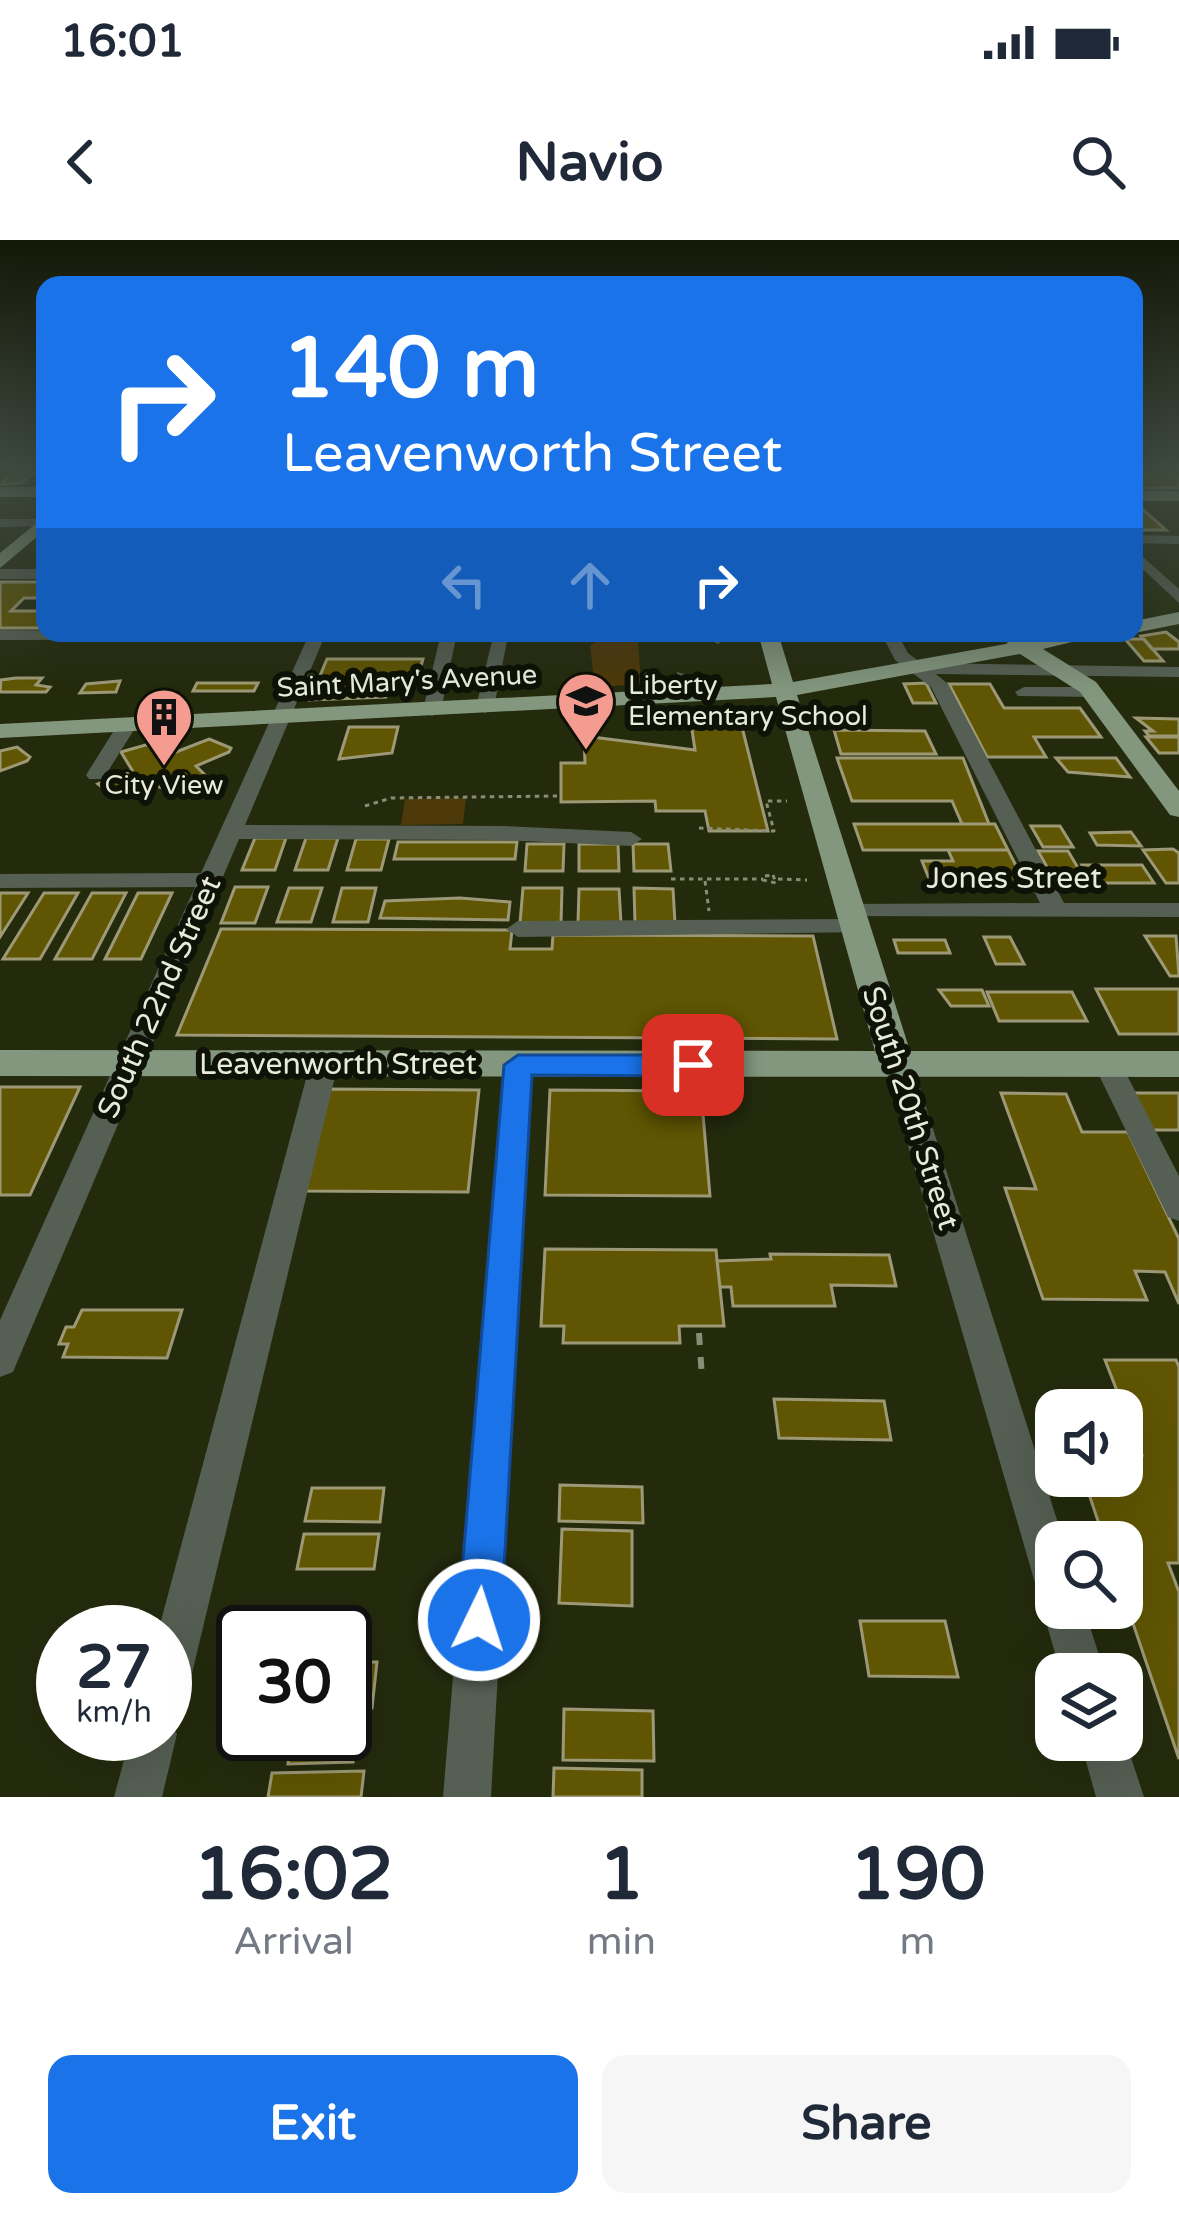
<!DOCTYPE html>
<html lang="en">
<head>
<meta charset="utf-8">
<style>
	body { margin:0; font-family:"Varela Round",sans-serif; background:#f6f6f7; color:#1f2937; height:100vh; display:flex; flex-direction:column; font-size:45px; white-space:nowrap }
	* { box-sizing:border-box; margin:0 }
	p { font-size:39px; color:#747a83 }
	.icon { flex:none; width:66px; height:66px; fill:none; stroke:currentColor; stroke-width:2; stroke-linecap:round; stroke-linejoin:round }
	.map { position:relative; height:1557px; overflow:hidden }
	.side { display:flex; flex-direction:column; background:#fff; flex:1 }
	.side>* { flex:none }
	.hud { position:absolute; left:36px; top:36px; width:1107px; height:366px; border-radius:24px; box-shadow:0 12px 48px #0002; background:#1a73e8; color:#fff; overflow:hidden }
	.controls { position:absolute; left:1035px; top:1149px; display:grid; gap:24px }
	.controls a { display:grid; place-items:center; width:108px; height:108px; border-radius:24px; background:#fff; box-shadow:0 12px 48px #0002; font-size:60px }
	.speed { position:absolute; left:36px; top:1365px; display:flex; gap:24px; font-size:60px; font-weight:700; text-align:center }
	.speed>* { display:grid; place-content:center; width:156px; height:156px; border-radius:50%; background:#fff; box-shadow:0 12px 48px #0002; line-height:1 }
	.speed small { font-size:30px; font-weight:400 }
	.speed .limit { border:6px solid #111; border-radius:18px; background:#fff; color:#111 }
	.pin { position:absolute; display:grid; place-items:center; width:102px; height:102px; color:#fff; margin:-51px; border-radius:24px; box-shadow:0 6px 18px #0006 }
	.me { position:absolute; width:132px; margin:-66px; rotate:4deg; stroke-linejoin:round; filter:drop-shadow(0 0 9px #0008) }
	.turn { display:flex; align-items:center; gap:42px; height:252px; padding:0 48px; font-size:54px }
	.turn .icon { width:156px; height:156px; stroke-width:2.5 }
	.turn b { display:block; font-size:84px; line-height:102px }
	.lanes { display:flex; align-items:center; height:114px; padding:0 48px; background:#0003; justify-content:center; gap:60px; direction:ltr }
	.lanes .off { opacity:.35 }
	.eta { display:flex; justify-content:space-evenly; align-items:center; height:204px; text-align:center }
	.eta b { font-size:72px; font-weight:700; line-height:84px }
	.primary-button { display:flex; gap:24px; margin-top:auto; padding:24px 48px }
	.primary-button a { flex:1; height:138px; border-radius:24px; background:#1a73e8; color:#fff; font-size:48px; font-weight:700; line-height:138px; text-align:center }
	.primary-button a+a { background:#f6f6f7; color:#1f2937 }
	.status { display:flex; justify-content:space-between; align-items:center; height:84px; padding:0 60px; background:#fff; direction:ltr }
	.status svg { height:33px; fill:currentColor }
	header { display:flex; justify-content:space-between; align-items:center; height:156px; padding:0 48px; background:#fff; font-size:54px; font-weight:700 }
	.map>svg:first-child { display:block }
	.green { fill:#4e390a }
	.building { fill:#5f5503; stroke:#9d9976; stroke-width:3 }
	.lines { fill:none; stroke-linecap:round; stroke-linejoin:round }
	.path-far1 { stroke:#888e76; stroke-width:3; stroke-dasharray:4.5 4.5; stroke-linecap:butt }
	.path { stroke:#888e76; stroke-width:6; stroke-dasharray:12 12; stroke-linecap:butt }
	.minor { fill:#565f53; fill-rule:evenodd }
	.major { fill:#83967e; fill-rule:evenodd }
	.route { fill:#1a73e8; stroke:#114b97; stroke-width:3 }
	.labels { text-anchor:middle; stroke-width:12; stroke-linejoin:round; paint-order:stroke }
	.far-street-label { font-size:27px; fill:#e7ecda; stroke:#0f1206 }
	.far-poi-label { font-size:27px; fill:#e7ecda; stroke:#0f1206; text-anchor:start }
	.street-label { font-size:30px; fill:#e7ecda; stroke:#0f1206 }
</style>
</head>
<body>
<div class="status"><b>16:01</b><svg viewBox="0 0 49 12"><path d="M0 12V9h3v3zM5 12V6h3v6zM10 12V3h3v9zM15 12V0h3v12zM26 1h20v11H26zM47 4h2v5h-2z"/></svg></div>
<header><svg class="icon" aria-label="back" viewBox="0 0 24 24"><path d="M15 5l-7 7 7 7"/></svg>Navio<svg class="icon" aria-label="search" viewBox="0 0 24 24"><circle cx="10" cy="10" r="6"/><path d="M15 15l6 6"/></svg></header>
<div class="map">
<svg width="1179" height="1557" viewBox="0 0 1179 1557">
	<rect width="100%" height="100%" fill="#242b0d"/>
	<path class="green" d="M596,401h42l3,41 25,1 -71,4 -5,-41z
		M466,558l-3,26 -62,1 4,-26z"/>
	<path class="building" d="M14,229h24l-16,14 -22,2z
		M1179,229v19h-45v-18z
		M1134,265h4l28,25h-32z
		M0,342h45v16h-21l-13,13h34v17h-45z
		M1166,392l13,10v7h-27l-11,-13z
		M1125,399h19l19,22h-19z
		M327,419h96l-8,28 -25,1 -4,9 -76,3z
		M16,438h26l-6,7 14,2 -4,5h-46l1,-12z
		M120,441l-4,11 -36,1 6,-9z
		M197,443h61l-4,8h-61z
		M926,443l10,20h-23l-9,-19z
		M949,444h41l14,24h76l21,29h-67l12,20h-59z
		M1136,478l43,1v17h-30l-4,-5h8z
		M691,483h50l27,108h-59l-4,-20h-49l-1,-10 -94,1v-39h24l-1,-27 111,14z
		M349,487h49l-6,26 -53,6z
		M834,490l91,1 11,23h-95z
		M1146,497h33v16h-20z
		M209,499l22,9 -2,4 -33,14 15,15 -28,15 -31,-12 -37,13 -17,-13 34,-14 -11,-18 35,-10 20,10z
		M17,507l13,10 -3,4 -27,10v-20z
		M837,518h126l26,66h-27l-10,-23h-100z
		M1056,518h60l14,19 -62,-5z
		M854,584h141l13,26h-145z
		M1031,586h29l13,21h-30z
		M1131,592l10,14 -44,-1 -7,-12z
		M255,598h31l-11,32h-33z
		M306,598h32l-10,32h-33z
		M356,599h33l-8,31h-34z
		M398,602h119l-2,17h-121z
		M527,604h37l-1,27h-38z
		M579,604h39l1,27h-40z
		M633,604h35l3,27h-37z
		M1173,609l6,4v30h-13l-23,-33z
		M948,610h60l18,35 -94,1 -10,-25h31z
		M1038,611h30l19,32h-31z
		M1082,625h60l12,18h-61z
		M235,647h33l-13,36h-34z
		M289,648h33l-11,34h-34z
		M342,648h34l-8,34h-35z
		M523,648h39l-1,35h-41z
		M634,648l39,1 2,34h-40z
		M579,649h40l2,34h-43z
		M0,653h28l-28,44z
		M44,653h34l-38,66h-37z
		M92,653h34l-34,66h-37z
		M138,653h34l-31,66h-36z
		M460,658l50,4 -2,18 -128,-2 5,-17z
		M221,689l291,1 -2,19h42l1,-14 260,1 24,103 -660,-4z
		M1145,696h31l3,40h-9z
		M984,697h26l14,27h-28z
		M894,700h51l5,13h-52z
		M1096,749h83v45h-60z
		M939,750h43l7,16h-38z
		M987,752h85l15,29h-88z
		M0,847h80l-50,108h-30z
		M327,849l152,1 -11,102 -166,-1z
		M550,850l151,1 9,105 -165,-1z
		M1001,853l65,1 16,38h46l51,107v65l-14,-32 -30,-1 12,29 -104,-1 -38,-111 31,1z
		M1132,853h47v37h-28z
		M545,1009l171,1 8,76h-45l1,17h-117l1,-17h-23z
		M770,1014l119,1 7,31 -65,-1 4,21h-102l-2,-19h-11l-3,-26 54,-2z
		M82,1070h100l-15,48 -104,-1 5,-13h-9l7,-17h8z
		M1105,1120h71l3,7v196h-11l11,29v167l-57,-168v-49h-17l-22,-66h39v-21h20z
		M774,1159l110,2 7,39 -112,-2z
		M560,1245l82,2 1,36 -84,-2z
		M312,1248h72l-4,34 -75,-1z
		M562,1289l70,2v75l-73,-3z
		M304,1294h75l-5,35h-77z
		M860,1381h85l13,56 -89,-1z
		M345,1422h32l-5,46h-27z
		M564,1469l89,2 1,50 -91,-1z
		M358,1478l-5,44 -65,2 2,-16 -25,1 2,-15h78v-15z
		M554,1528l88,2v27h-89z
		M364,1531l-3,26h-93l4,-24z"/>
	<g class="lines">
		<path class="path-far1" d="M686,471l4,17
			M365,566l26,-8 166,-2
			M699,588l75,3 -8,-30h21
			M773,635l3,8 -13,-3 1,-4z
			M671,639h92
			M778,639l29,1
			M705,641l4,30"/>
		<path class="path" d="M699,1093l3,45"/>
		<path class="minor" d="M0,279h42l3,7 -45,1z
			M1134,295l45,1v8l-45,-1z
			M1134,309l45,40v14l-45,-42z
			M0,329h45v10h-45z
			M0,390l326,3 -81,192 257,1 129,6 11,7 -11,7 -129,-6 -263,-1 -221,521 -5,12 -13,5v-57l195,-433 -195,1v-14l201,-1 106,-234 -307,1z
			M441,393h16l-16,77 -9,6 -9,-6z
			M494,393h226l6,6 -8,5 -13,-6 -198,3 -13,66 -9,6 -9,-6z
			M881,393h16l11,20 13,10 258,4v10l-243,-3 12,10 116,219h115v14l-338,-1 -3,-5 12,-7 190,-1 -109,-216 -36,-27z
			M677,432l15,4 2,24 -15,-4z
			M1024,447h68l9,5 -9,5 -74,-1 -3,-4z
			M120,481l17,4 -34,54h-14l-3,-4z
			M854,679l12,8 -3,5 -345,5 -12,-8 12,-8z
			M324,814l10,3 4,7 -150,626 -7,16 -16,7v-81h-7l152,-568 4,-7z
			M518,815l10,3 4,7 -41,732h-48l61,-732 4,-7z
			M1108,815l10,3 61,118v45l-11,-4 -74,-152 4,-7z
			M899,816l10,3 4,7 151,476h-8v66h28l21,66h-44l-19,-66 3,-8 -10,-17 -150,-517 4,-7z
			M165,1475l12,19 -15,63h-48l17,-63h34z
			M1122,1490l22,67h-48l-16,-57h42z"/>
		<path class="major" d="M0,247h45v10h-45z
			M1134,251h45v10h-45z
			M45,276v14l-45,38v-15z
			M1179,372v12l-45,9v-12z
			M758,393h20l15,49 213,-38 9,-9 12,5 82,-7 -66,16 53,33 83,109v26l-9,-2 -90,-123 -60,-38 -223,41 113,356h269v26l-1179,-1v-26l875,1 -99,-354 -776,41v-14l772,-40z"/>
	</g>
	<linearGradient id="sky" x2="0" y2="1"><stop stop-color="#141807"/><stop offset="0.51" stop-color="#3f4a40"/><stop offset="1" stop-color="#3f4a40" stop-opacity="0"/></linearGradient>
	<rect width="1179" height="447" fill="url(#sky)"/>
	<path class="route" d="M518,815h175l14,10 -14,11 -161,-1 -31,545 -6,16 -16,6 -15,-6 -6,-16 46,-555z"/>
	<defs>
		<symbol id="school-pin" viewBox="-11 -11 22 30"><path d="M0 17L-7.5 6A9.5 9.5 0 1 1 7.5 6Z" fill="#f59c91" stroke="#0f1206"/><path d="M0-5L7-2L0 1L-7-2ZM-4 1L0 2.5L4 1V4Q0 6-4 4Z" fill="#111"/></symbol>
		<symbol id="building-pin" viewBox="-11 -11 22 30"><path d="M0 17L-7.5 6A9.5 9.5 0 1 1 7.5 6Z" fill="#f59c91" stroke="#0f1206"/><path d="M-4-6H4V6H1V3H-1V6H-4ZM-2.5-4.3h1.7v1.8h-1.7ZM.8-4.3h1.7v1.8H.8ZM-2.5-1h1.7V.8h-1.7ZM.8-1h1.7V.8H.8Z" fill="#111"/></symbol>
	</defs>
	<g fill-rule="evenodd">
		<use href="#school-pin" x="553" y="428" width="66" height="90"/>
		<use href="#building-pin" x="131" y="444" width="66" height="90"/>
	</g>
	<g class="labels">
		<g class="far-street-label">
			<text transform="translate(407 441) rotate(-3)" y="9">Saint Mary's Avenue</text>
		</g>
		<g class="far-poi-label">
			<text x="628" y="454">Liberty<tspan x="628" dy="31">Elementary School</tspan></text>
			<text x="164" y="554" text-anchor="middle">City View</text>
		</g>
		<g class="street-label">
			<text x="1014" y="648">Jones Street</text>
			<text transform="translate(159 757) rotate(-66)" y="10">South 22nd Street</text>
			<text x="338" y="834">Leavenworth Street</text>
			<text transform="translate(911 868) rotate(72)" y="10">South 20th Street</text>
		</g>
	</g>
</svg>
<div class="controls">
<a><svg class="icon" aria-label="sound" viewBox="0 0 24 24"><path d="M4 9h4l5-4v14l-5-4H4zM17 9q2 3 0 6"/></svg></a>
<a><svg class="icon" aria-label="search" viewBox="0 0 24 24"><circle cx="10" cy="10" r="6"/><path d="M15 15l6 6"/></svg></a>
<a><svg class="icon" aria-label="layers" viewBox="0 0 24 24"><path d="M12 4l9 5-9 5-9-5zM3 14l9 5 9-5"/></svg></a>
</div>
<div class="speed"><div>27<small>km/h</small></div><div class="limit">30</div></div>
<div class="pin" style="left:693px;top:825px;background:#d93025"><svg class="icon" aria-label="arrive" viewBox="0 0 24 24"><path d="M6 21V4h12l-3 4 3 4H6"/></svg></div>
<svg class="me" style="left:479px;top:1380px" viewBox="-20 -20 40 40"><circle r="17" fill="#1a73e8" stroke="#fff" stroke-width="3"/><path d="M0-11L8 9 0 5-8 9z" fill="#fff"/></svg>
<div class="hud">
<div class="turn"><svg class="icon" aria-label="right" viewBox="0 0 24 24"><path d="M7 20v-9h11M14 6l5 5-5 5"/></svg><div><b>140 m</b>Leavenworth Street</div></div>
<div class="lanes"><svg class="icon off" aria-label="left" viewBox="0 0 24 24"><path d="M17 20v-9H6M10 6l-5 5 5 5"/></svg><svg class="icon off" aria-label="ahead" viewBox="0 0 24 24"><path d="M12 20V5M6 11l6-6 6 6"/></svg><svg class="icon" aria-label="right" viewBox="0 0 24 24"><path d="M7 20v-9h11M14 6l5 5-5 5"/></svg></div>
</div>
</div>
<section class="side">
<div class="eta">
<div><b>16:02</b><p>Arrival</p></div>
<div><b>1</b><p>min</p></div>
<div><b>190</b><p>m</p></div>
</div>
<div class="primary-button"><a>Exit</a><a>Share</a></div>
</section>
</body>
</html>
